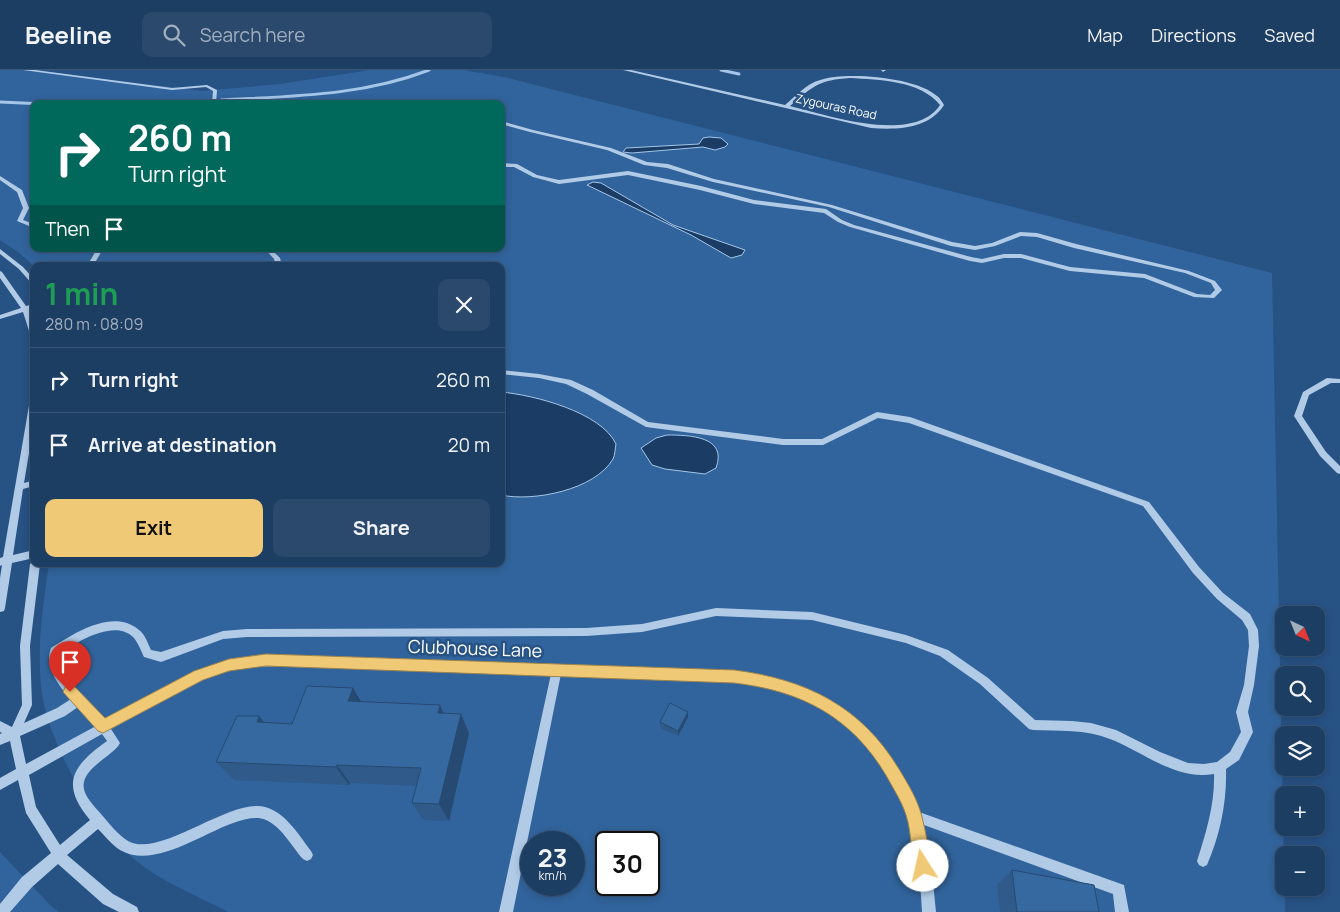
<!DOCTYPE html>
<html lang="en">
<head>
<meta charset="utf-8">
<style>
	body { margin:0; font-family:Manrope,sans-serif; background:#2a496c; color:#f1f3f6; height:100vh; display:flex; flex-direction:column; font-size:19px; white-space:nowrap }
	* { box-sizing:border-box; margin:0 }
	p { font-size:16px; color:#a0aebe }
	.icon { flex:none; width:28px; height:28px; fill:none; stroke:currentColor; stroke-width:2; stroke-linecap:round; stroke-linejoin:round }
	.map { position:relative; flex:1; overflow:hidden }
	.panel { position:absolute; left:30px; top:192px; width:475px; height:305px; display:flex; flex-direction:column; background:#1d3e63; border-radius:10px; box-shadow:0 2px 8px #0003,0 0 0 1px #3b5778 }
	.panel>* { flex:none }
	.guide { position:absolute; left:30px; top:30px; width:475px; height:152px; border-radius:10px; box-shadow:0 2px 8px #0003,0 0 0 1px #3b5778; background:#00695c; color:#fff; overflow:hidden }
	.needle { width:32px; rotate:137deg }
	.tools { position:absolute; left:1275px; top:536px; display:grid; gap:10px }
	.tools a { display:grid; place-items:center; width:50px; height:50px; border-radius:10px; background:#1d3e63; box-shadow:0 2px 8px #0003,0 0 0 1px #3b5778; font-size:25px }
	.speed { position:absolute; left:520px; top:761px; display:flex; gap:10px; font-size:25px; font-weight:700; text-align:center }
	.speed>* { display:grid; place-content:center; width:65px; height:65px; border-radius:50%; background:#1d3e63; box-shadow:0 2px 8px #0003,0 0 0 1px #3b5778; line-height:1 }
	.speed small { font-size:12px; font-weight:400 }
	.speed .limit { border:2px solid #111; border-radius:8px; background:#fff; color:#111 }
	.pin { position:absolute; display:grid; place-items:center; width:42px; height:42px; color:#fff; margin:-51px -21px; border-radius:50% 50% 50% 0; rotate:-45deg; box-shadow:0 0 5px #0007 }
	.pin .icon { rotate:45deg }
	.me { position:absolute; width:55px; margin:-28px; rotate:350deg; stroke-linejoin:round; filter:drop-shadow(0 0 4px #0008) }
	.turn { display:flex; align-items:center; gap:18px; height:105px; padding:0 15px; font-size:22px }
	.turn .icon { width:65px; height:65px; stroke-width:2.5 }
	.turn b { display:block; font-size:35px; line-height:42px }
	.then { display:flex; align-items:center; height:48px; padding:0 15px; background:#0003; gap:10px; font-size:19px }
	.round { display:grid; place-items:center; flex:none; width:52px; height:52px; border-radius:10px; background:#2a496c }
	.headline { display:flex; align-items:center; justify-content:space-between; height:85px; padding:0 15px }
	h1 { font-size:30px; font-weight:700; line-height:38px; color:#1e9e55 }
	.cta { display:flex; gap:10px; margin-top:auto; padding:10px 15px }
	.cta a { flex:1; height:58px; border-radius:10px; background:#f0c976; color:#111; font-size:20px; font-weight:700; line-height:58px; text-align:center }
	.cta a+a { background:#2a496c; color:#f1f3f6 }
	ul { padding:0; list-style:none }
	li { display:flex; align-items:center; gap:15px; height:65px; padding:0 15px; border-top:1px solid #3b5778 }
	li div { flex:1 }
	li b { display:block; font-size:19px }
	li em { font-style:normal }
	header { display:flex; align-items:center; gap:30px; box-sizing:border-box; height:70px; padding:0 25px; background:#1d3e63; border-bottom:1px solid #3b5778 }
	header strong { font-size:24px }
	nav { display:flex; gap:28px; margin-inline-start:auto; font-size:18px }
	.search { width:350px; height:45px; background:#2a496c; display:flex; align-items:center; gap:12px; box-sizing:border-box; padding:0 18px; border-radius:10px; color:#a0aebe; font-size:19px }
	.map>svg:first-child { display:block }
	.green { fill:#31649c; fill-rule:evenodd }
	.water { fill:#1b3d65; stroke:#a5c6e8 }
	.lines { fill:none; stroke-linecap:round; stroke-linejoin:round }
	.stream { stroke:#a5c6e8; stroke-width:3 }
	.minor { fill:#b1cbe7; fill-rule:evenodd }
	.wall { fill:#2f5a8a }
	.shaded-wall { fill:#264a71 }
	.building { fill:#3769a1; stroke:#264a71 }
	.route { fill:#f0c976; stroke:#9c834d }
	.labels { text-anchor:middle; stroke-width:5; stroke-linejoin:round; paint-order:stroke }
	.far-street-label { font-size:12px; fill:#fff; stroke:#275284 }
	.near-street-label { font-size:18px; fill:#fff; stroke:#275284 }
</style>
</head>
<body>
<header>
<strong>Beeline</strong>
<div class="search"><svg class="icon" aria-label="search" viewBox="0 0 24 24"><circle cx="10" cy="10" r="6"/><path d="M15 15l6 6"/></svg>Search here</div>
<nav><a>Map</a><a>Directions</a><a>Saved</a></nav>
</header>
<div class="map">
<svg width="1340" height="842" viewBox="0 0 1340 842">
	<rect width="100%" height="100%" fill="#275284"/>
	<path class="green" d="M0,0h34l168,21 78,-7 90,-14h93l41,7 768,196 13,639h-1057c-30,-16 -66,-30 -93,-52 -39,-34 -86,-115 -93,-167 -6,-43 1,-87 7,-129h452v-298h-467l-16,-14 -18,-12zM34,34h467v145h-467zM531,772h43v43h-43zM606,772h43v43h-43z
		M0,782l51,54 8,6h-59z"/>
	<path class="water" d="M709,67l12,1 7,6 -3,3 -10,3 -12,-3 -71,6 -9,-1 3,-4 73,-4 4,-6z
		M593,112l8,1 72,42 72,25 -3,5 -11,3 -40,-23 -104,-50z
		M501,322c33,3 100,20 115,52 -1,5 -1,11 -3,15 -18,31 -80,43 -112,36z
		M667,365c22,0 61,1 49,33l-11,6 -40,-5 -13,-4 -11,-17 15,-10z"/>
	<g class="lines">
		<path class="stream" d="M721,0l18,4
			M221,30c71,-4 141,-4 208,-30
			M0,32l44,2
			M192,34l19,-2"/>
		<path class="minor" d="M23,0h12l137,18 35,-3 10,5 -1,14h-4l1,-13 -7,-4 -34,3z
			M623,0h8l154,35c11,-9 21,-21 35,-25 25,-9 97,-3 117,16 3,2 5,6 7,9 -15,24 -47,25 -73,23zM850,8c29,2 70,2 90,27 -26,40 -113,10 -150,1 23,-20 29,-26 60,-28z
			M881,0h5l-3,2z
			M501,51l32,9 78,18 36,14 21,2 46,15 118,26 120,37 23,4 17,-3 28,-11 17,1 39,11 113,27 26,10 7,9 -8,8 -20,-1 -50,-19 -74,-7 -49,-13h-17l-22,5 -12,-2 -120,-34 -12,-5 -14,-9 -70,-9 -54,-14 -72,-15 -69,9 -26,-7 -19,-10h-13v-4l16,1 20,11 22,5 69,-9 73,15 53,14 72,9 16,11 12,5 117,32 11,2 22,-5h17l49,13 75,7 52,20 13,1 5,-5 -4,-7 -26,-10 -111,-25 -37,-11 -16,-1 -26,10 -20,4 -24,-4 -122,-39 -116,-25 -46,-14 -23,-3 -37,-15 -77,-18 -29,-8z
			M0,106l22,14 7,18 -6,12 11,4v4l-17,-7 6,-13 -6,-16 -17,-12z
			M0,179l23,18 11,12v6l-2,-1 -13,-15 -19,-15z
			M97,179h6l-10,17h-6z
			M265,179h6l9,9 2,8h-6l-2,-7z
			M0,201l2,1 24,34 8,-2v4l-5,2 5,14v12l-4,-2 -7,-22 -23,7v-4l21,-7 -21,-30z
			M501,300l38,4 32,6 22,10 55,32 135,17h39l55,-27 33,5 239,85 50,65 24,26 27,21 8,16 1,16 -5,39 -6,27 5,20 -14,28 -13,9c1,33 -6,66 -19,96l-4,2 -4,-2 -2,-4c9,-28 18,-57 17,-87 -38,7 -70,-22 -104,-35 -25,-10 -51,-8 -77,-9l-4,-1 -49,-45 -40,-28 -34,-13 -94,-23 -96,-4 -74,16 -56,4 -339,1 -24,2 -62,23 -17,-5c-3,-6 -6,-15 -11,-20 -20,-18 -55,5 -73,16 1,34 28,44 46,68l88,-48 45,-15 54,-3 441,16 31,6 29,9 31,13 24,15 22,19 18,22 16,25 14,32 205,73 5,27h-14l-2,-18 -189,-69 7,38 5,49h-14c-2,-33 -4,-66 -14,-97 -4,-13 -11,-26 -18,-38 -35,-57 -89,-87 -155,-96 -18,-3 -38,-2 -56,-2 -40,-2 -79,-3 -118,-5l-48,238h-14l52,-238 -258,-9 -54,3 -38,12 -90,49 9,14c-6,12 -32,22 -36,39 -3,12 10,24 17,32 8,9 17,21 27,27 29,17 94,-36 129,-35 25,0 41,28 54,45l2,4 -2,4 -4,2 -4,-2c-11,-12 -21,-32 -37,-39 -9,-4 -21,-1 -30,2 -32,10 -82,48 -116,28 -8,-5 -15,-14 -22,-21l-31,26 46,39 24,13 2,5h-20l-16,-8 -45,-40 -26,23 -22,25h-10v-8l22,-27 29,-24 -25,-40 -8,-33 -18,10v-12l16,-9 -6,-28 -10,4v-11l2,-1 -2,-1v-11l12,6 10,-22 -2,-59 10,-82 4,-3v3h6l-10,82 2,59 -8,18 33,-15 14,-9c-12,-12 -27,-33 -20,-51 24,-15 62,-40 88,-18 6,4 9,14 12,20l10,2 62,-21 24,-2 339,-1 56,-4 74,-16 96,4 94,23 42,15 40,28 47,42 37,1 19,2 25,7 44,22 28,11 16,1 13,-2 13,-10 11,-20 -5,-20 8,-27 5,-39 -1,-16 -6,-10 -25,-21 -24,-26 -50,-67 -234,-83 -31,-5 -55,27h-40l-137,-18 -59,-33 -21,-10 -27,-6 -38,-4zM78,637l18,19 -70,38 -6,-28 45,-20zM102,664l5,7c-35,25 -47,43 -17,79l-30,25 -24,-38 -7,-32z
			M1327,308l13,1v4h-9l-22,12 -7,21 24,36 14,14v8l-3,-1 -17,-17 -26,-40 9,-24z
			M31,324h3v29l-10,60 10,-3v6l-11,3 -10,66 21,-5v8l-22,5 -7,45 -1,3 -4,1v-34l2,-13 -2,1v-8l3,-1z"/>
	</g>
	<path class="wall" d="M361,631l83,12 25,20 -20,88 -26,-1 -11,-17 5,-17 -67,-3 -1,2 -115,-5 -18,-18 43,-46 5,6 28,2z
		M688,647l-10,19 -18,-8v-6z
		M1012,800l87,42h-99l-3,-27z"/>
	<path class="shaded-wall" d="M353,618l12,20 -17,-7z
		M440,635l8,19 -10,-11z
		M688,642v5l-10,19v-5z
		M461,644l8,19 -20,88 -10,-17z
		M259,646l16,20 -18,-14z
		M337,695l13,18 -1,2 -13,-18z"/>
	<path class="building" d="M307,616l46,2 -5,13 92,4 -2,8 23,1 -22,90 -27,-1 9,-35 -84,-3 -1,2 -120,-5 21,-46h22l-2,6 35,2z
		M670,633l18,9 -10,19 -18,-9z
		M1012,800l82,15 5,27h-82z"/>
	<path class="route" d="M266,584l468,16c72,9 127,36 165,99 9,15 19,31 23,48 4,16 7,33 10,49l-3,6 -6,2 -5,-2c-8,-18 -6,-39 -12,-57 -4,-13 -12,-25 -19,-38 -35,-60 -85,-86 -153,-94l-468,-17 -37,5 -26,9 -100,53 -5,-2 -35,-39 2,-5 5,-2 5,2 30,31 89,-47 35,-12z"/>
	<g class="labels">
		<g class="far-street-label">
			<text transform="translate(836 37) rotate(12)" y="4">Zygouras Road</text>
		</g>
		<g class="near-street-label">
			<text transform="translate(475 579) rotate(2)" y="6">Clubhouse Lane</text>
		</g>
	</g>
</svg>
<div class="tools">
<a><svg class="needle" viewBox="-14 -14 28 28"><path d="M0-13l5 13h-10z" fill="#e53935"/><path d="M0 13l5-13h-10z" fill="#a0aebe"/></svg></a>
<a><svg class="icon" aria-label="search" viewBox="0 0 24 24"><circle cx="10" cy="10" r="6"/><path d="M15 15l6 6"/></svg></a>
<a><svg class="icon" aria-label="layers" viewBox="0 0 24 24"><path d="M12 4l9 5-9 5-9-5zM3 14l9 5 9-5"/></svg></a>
<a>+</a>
<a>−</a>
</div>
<div class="speed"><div>23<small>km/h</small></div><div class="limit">30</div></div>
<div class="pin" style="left:70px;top:622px;background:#d93025"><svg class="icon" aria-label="arrive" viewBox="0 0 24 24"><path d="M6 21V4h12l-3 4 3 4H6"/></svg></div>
<svg class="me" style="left:923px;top:796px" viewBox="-20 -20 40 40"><circle r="19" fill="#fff"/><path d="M0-13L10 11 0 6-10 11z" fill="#f0c976"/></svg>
<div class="guide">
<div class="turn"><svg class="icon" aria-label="right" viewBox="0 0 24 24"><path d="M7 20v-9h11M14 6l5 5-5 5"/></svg><div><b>260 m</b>Turn right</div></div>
<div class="then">Then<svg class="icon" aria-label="arrive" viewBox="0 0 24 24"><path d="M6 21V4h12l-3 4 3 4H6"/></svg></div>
</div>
<section class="panel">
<div class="headline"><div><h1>1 min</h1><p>280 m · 08:09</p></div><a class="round"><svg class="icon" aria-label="close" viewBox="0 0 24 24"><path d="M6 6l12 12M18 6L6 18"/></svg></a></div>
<ul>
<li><svg class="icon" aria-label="right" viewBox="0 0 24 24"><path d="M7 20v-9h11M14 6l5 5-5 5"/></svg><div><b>Turn right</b></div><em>260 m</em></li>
<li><svg class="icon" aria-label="arrive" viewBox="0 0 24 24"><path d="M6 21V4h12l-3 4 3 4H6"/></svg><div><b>Arrive at destination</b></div><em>20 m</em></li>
</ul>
<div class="cta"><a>Exit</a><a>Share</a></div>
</section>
</div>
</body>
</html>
